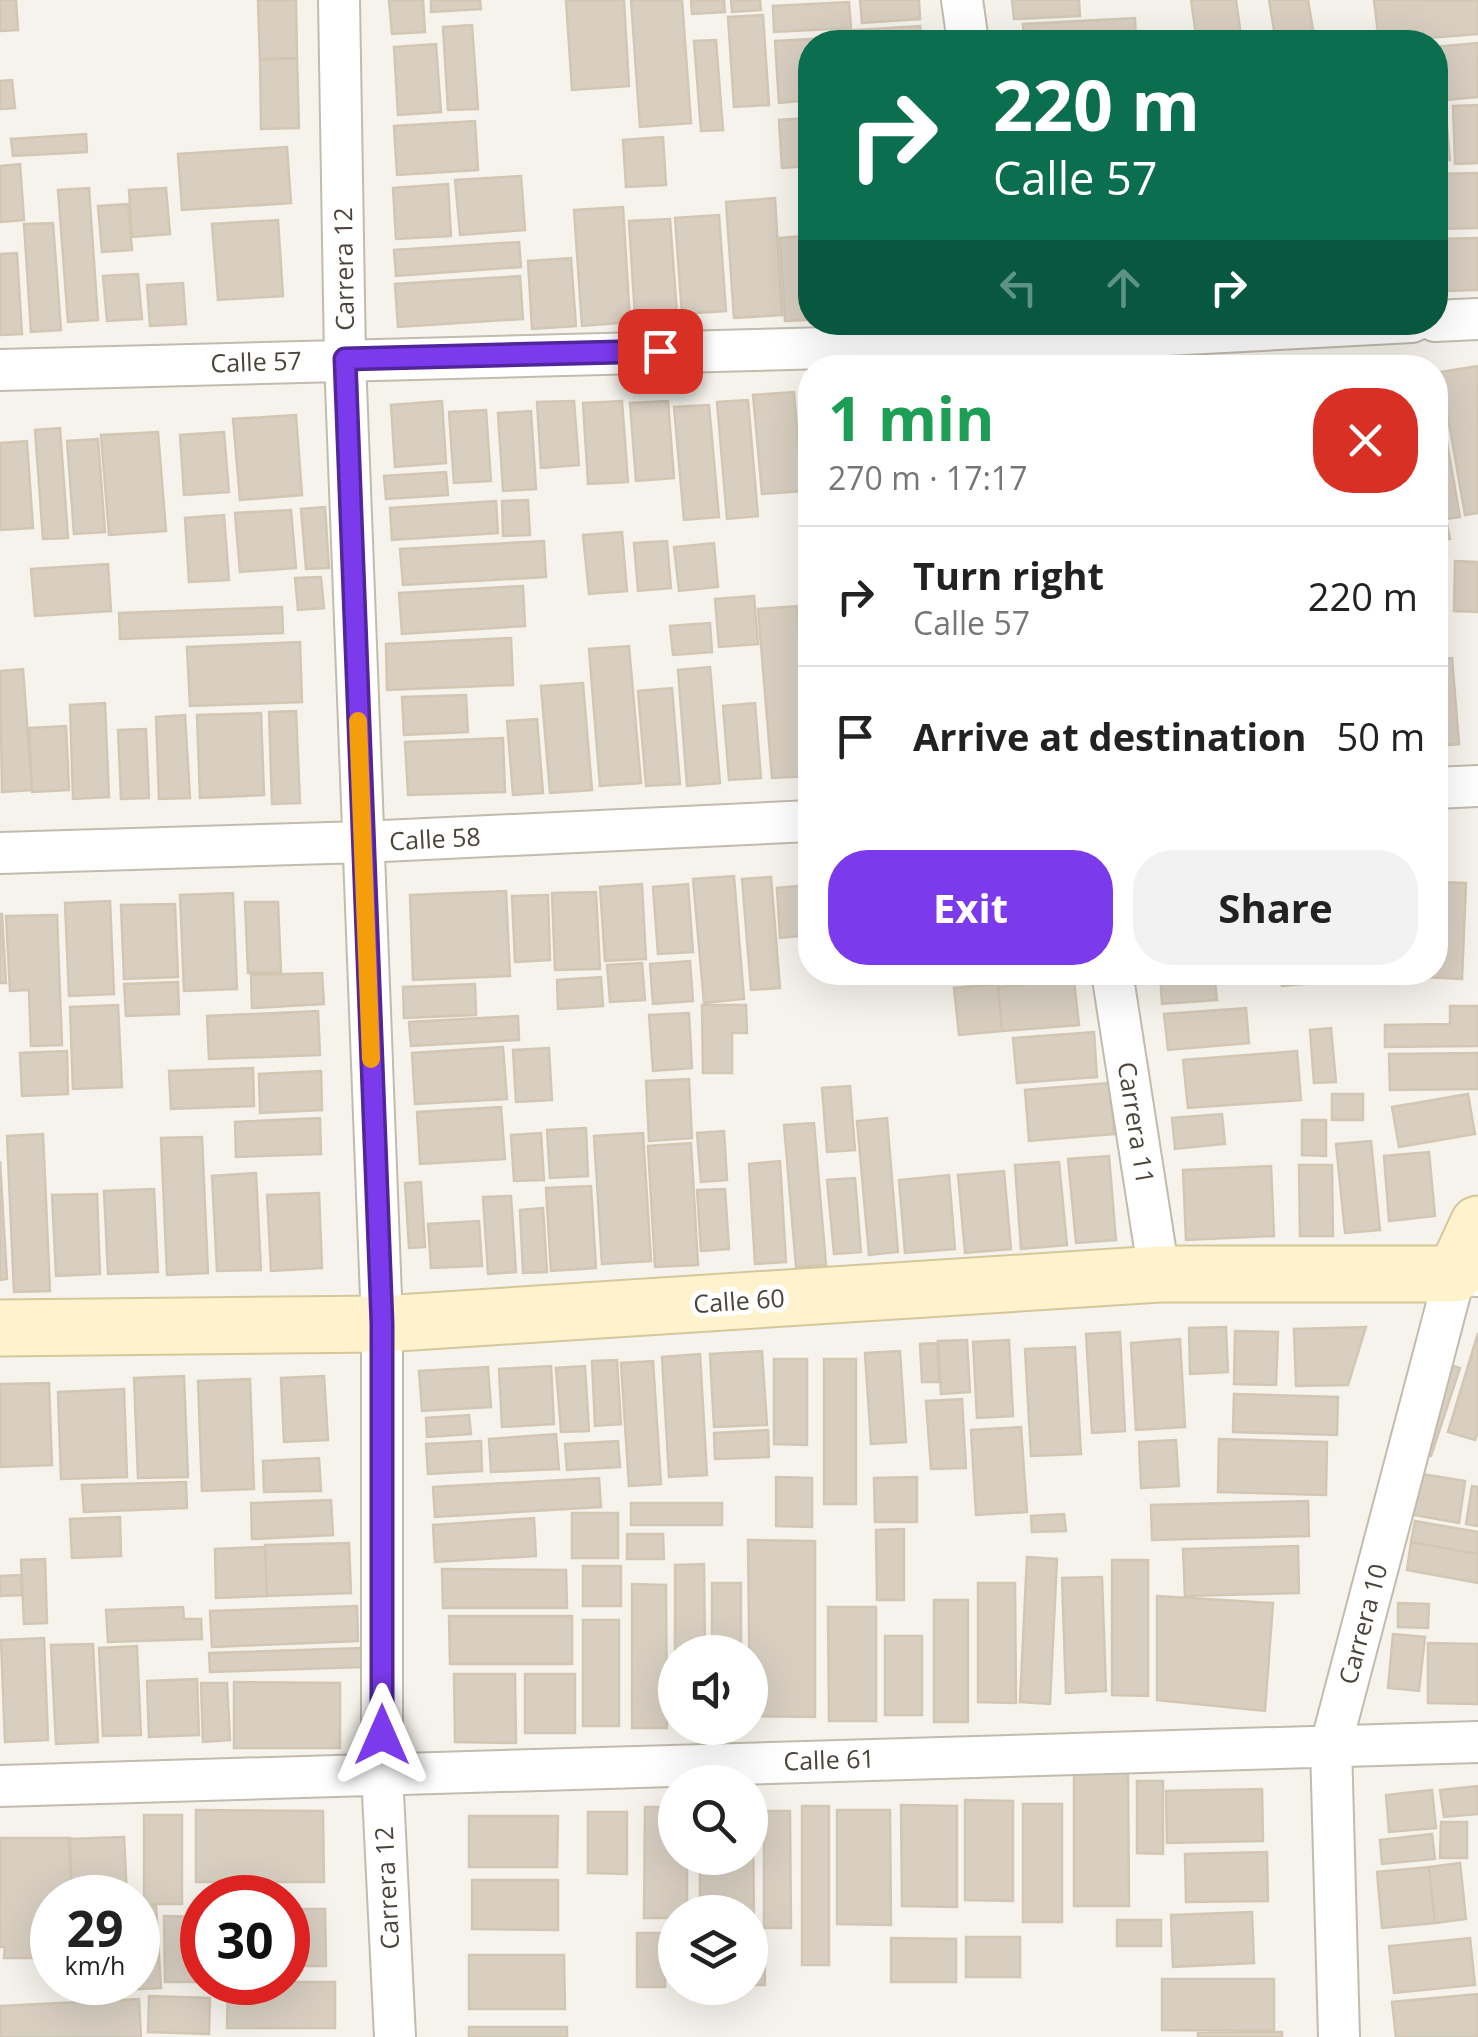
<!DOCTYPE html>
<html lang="en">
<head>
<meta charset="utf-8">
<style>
	body { margin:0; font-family:"Open Sans",sans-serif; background:#f2f2f2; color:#222; height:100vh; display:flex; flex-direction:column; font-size:38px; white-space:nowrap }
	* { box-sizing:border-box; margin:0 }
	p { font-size:32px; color:#767676 }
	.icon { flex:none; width:55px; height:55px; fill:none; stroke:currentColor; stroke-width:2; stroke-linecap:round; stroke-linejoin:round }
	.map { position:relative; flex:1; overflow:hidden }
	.details { position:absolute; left:798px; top:355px; width:650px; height:630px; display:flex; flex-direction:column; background:#fff; border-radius:40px; box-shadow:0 10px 40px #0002 }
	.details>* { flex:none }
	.top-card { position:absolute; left:798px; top:30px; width:650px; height:305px; border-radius:40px; box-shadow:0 10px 40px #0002; background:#0b6e4f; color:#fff; overflow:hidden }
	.fabs { position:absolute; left:658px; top:1635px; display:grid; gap:20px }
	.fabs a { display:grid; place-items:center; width:110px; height:110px; border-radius:50%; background:#fff; box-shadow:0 10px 40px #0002; font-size:50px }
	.speed { position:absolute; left:30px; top:1875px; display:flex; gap:20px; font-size:50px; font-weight:700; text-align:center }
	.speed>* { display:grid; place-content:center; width:130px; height:130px; border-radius:50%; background:#fff; box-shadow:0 10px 40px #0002; line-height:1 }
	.speed small { font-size:25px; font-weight:400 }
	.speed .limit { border:15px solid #d22; background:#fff; color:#111 }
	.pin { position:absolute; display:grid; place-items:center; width:85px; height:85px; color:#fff; margin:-42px; border-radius:20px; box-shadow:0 5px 15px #0006 }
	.me { position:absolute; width:110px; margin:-55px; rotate:0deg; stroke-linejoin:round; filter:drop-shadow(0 0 8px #0008) }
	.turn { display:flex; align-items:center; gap:35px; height:210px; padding:0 30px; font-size:45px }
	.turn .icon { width:130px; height:130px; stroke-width:2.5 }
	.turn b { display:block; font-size:70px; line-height:85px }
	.lanes { display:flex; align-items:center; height:95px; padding:0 30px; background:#0003; justify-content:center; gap:50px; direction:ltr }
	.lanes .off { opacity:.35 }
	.round { display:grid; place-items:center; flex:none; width:105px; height:105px; border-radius:40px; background:#f2f2f2 }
	.overview { display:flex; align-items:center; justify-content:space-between; height:170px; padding:0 30px }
	h1 { font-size:60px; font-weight:700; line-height:75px; color:#1e9e55 }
	.cta { display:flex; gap:20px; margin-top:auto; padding:20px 30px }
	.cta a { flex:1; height:115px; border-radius:40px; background:#7c3aed; color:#fff; font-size:40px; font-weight:700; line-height:115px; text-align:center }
	.cta a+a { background:#f2f2f2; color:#222 }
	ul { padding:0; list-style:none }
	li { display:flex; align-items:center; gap:30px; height:140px; padding:0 30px; border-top:2px solid #e0e0e0 }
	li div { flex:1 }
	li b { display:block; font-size:38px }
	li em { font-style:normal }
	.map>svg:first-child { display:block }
	.building { fill:#d8cfc1; stroke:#d3c7b4; stroke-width:2.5 }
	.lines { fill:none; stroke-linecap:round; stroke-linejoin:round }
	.street-casing { stroke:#c2bbae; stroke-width:44 }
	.secondary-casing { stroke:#d6c79b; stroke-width:59 }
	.street { stroke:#fff; stroke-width:40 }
	.secondary { stroke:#fff3cd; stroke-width:55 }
	.route-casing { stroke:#51269a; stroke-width:25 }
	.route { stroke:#7c3aed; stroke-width:18 }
	.slow { stroke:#f59e0b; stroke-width:18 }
	.labels { text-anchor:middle; stroke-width:10; stroke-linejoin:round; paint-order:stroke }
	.street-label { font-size:25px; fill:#4b4439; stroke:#fff }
</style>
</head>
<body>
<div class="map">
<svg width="1478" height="2037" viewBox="0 0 1478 2037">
	<rect width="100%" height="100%" fill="#f6f3ec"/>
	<path class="building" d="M0,0h16l2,30 -18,1z
		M258,0h38l1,58 -37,2z
		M389,0h34l2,32 -33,2z
		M431,0h49l1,9 -50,3z
		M566,0h58l5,86 -57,4z
		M631,0h51l9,123 -51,4z
		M691,0h33l1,12 -33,2z
		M731,0h29l1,10 -29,2z
		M860,0h59l1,19 -58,4z
		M1012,0h67l1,16 -66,3z
		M1191,0h45l6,42h-45z
		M1269,0h39l7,42h-39z
		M1374,0h104v34l-99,8z
		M849,2l2,26 -77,4 -1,-26z
		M763,15l6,90 -35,2 -6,-90z
		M1135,18l1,24h-112l-1,-18z
		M472,25l6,84 -30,1 -5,-83z
		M920,26l2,16h-80l-1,-11z
		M829,38l1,4h-20v58l-31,3 -4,-62z
		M716,40l7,90 -22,1 -7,-90z
		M1478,43v54l-43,4v-54z
		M436,44l5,68 -43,3 -4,-68z
		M297,58l2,70 -38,1 -1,-70z
		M12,80l3,28 -15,1v-28z
		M1478,105v58l-23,1 -2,-58z
		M1445,106l5,54 -15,1v-54z
		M810,118v48l-28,2 -3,-48z
		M475,121l3,49 -81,5 -3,-49z
		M86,134l1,18 -74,4 -2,-17z
		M663,137l3,48 -40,2 -3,-47z
		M287,147l4,56 -109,7 -4,-56z
		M20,164l4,56 -24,2v-56z
		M1478,173v55l-43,1v-55z
		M521,176l4,54 -65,5 -5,-55z
		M448,184l3,52 -55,3 -3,-51z
		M89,188l9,132 -30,2 -10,-132z
		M166,188l4,46 -38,3 -3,-47z
		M775,198l7,117 -48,3 -8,-116z
		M128,204l4,46 -30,2 -4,-46z
		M623,207l7,115 -48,4 -8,-116z
		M719,215l7,96 -44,3 -7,-96z
		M670,219l7,95 -42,3 -6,-96z
		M278,220l5,76 -65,4 -6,-76z
		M53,223l8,107 -30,2 -7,-108z
		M803,236l5,84 -23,1 -5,-83z
		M1478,238v52l-37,1 -2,-52z
		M519,242l2,25 -125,9 -2,-26z
		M17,253l5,81 -22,1v-81z
		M571,258l5,68 -44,3 -4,-68z
		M138,274l4,45 -35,2 -4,-45z
		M520,276l3,43 -125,8 -3,-43z
		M183,283l3,41 -36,2 -3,-41z
		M1478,366v147l-13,2 -25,-143z
		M1436,379l24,138 -14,2 4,20 -15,2z
		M794,392l8,99 -40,3 -9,-99z
		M810,394v109h-2l-8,-108z
		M748,400l10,116 -31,3 -10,-117z
		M442,401l4,62 -51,4 -4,-62z
		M574,401l5,64 -38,3 -4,-66z
		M622,401l6,81 -40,2 -5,-81z
		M668,401l6,77 -38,3 -6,-78z
		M709,405l10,112 -35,3 -10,-113z
		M486,410l5,71 -37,2 -5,-71z
		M531,411l5,78 -33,2 -5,-78z
		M296,415l6,80 -62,5 -7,-81z
		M60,428l8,110 -25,1 -8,-109z
		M158,432l8,99 -57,4 -8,-100z
		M224,432l5,60 -45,3 -4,-60z
		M98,439l7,93 -31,2 -7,-93z
		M27,441l6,87 -33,2v-87z
		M446,472l2,23 -62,4 -2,-23z
		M528,500l2,35 -27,1 -1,-35z
		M496,501l2,32 -106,7 -2,-32z
		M325,507l4,61 -23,1 -5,-60z
		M291,510l5,58 -56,4 -5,-59z
		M224,515l5,65 -40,2 -4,-64z
		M622,532l5,59 -38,3 -6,-59z
		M544,541l2,36 -143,8 -3,-36z
		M667,541l4,47 -33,3 -4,-48z
		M714,543l4,44 -39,4 -5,-44z
		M1455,561l23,1v50l-24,-1z
		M108,564l3,47 -76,5 -4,-47z
		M321,577l3,31 -26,2 -3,-32z
		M523,586l2,40 -123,8 -3,-41z
		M754,596l4,48 -39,3 -4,-48z
		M797,606l13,170 -38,2 -14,-169z
		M282,607l1,26 -163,6 -1,-26z
		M710,623l2,29 -39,3 -3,-29z
		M511,638l2,47 -126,5 -1,-46z
		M300,642l2,60 -112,4 -3,-59z
		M629,646l12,137 -41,3 -11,-137z
		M1452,658l7,86 -24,2v-87z
		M710,667l10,116 -33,3 -9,-116z
		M23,669l9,121 -30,2 -2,-121z
		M583,683l9,107 -42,3 -9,-107z
		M672,688l8,96 -34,2 -8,-95z
		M466,695l2,37 -64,3 -2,-38z
		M105,703l4,94 -36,2 -3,-94z
		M755,703l6,75 -32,2 -6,-74z
		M296,711l4,92 -28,1 -3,-92z
		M261,713l3,82 -64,3 -3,-83z
		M185,715l5,83 -31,1 -3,-82z
		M537,719l6,74 -30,2 -6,-74z
		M66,726l3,64 -37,2 -3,-64z
		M146,729l3,69 -28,1 -3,-69z
		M503,738l2,54 -97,3 -3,-53z
		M734,876l10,123 -40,4 -11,-124z
		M771,877l9,111 -29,2 -9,-111z
		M1435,882l31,1 -4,96 -38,-2v-5h11z
		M642,884l4,75 -41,2 -5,-74z
		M688,884l5,68 -35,2 -5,-67z
		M810,885v50l-30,3 -3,-50z
		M506,891l4,85 -97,4 -3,-85z
		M596,892l4,77 -45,1 -3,-77z
		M233,893l4,96 -53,2 -4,-96z
		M548,895l2,65 -35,2 -3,-66z
		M110,901l4,93 -45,2 -4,-93z
		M245,902h33l3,70 -33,1z
		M175,904l3,73 -54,2 -3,-74z
		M0,914h2l4,69h-6z
		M57,915l5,130 -31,1 -2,-56 -19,1 -4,-75z
		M690,961l3,40 -40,3 -3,-40z
		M642,963l3,37 -35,2 -3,-37z
		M1160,972h54l3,28 -55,4z
		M1225,972h53v7l-52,4z
		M1281,972h42l1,10 -42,4z
		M322,973l2,31 -72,4 -1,-33z
		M601,977l2,29 -45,3 -1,-29z
		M1074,981l5,44 -77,6 -4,-44z
		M178,982l1,32 -53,2 -2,-32z
		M475,984l1,31 -72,3 -1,-31z
		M998,984l4,47 -43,4 -5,-47z
		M118,1005l4,82 -49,2 -3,-82z
		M702,1005h44l1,28h-15v40h-29z
		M1450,1006h28v40l-93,1v-22l65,-1z
		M1246,1008l3,35 -81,7 -4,-36z
		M318,1011l2,44 -111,4 -2,-43z
		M689,1013l3,55 -39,3 -4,-56z
		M518,1016l1,24 -108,6 -2,-24z
		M1331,1028l5,54 -22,1 -4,-53z
		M1094,1032l3,45 -80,6 -4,-45z
		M503,1047l4,52 -92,5 -3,-51z
		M549,1048l3,52 -36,2 -3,-52z
		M67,1051l1,43 -46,2 -2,-43z
		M1297,1051l4,49 -113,8 -5,-48z
		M1478,1053v36l-88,1 -1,-36z
		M253,1068l1,38 -83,3 -2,-38z
		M321,1071l1,39 -62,3 -1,-39z
		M689,1079l3,59 -43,3 -3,-60z
		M1109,1083l5,51 -85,7 -4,-51z
		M850,1086l5,64 -28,2 -5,-64z
		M1332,1094h31v26h-31z
		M1468,1094l7,40 -76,13 -7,-40z
		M501,1107l4,52 -85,5 -3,-52z
		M1222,1114l3,30 -50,5 -3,-31z
		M320,1118l1,36 -85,3 -1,-35z
		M887,1118l11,134 -29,3 -12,-134z
		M1302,1120h24v36l-24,-1z
		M814,1123l12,142 -30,2 -12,-142z
		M586,1128l2,48 -38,2 -3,-48z
		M724,1131l3,49 -26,2 -4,-49z
		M541,1133l3,47 -30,1 -3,-46z
		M643,1133l8,128 -49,3 -8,-128z
		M43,1134l7,157 -36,1 -7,-156z
		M202,1137l6,136 -41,2 -6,-137z
		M1371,1141l9,89 -35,3 -9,-89z
		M691,1143l7,122 -43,2 -7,-121z
		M1429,1152l6,64 -46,5 -5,-65z
		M1109,1156l7,84 -40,3 -8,-84z
		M0,1161l7,118 -7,1z
		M780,1161l6,101 -31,2 -6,-100z
		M1059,1162l8,83 -46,4 -6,-84z
		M1299,1165h33l1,71h-33z
		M1271,1166l3,70 -88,4 -3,-70z
		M1004,1171l7,78 -46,4 -7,-78z
		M256,1173l5,97 -44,1 -5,-95z
		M949,1175l6,74 -50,4 -6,-73z
		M855,1178l6,74 -27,2 -7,-74z
		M421,1182l4,65 -16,1 -4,-65z
		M591,1186l5,82 -45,3 -5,-83z
		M154,1189l4,83 -50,2 -4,-83z
		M725,1189l4,60 -28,2 -4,-61z
		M319,1193l3,75 -51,3 -4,-76z
		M97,1194l3,80 -44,2 -4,-81z
		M511,1196l5,76 -28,2 -5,-77z
		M543,1208l4,64 -24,1 -3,-63z
		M479,1221l3,45 -51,2 -3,-44z
		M1226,1327l2,45 -38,2 -1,-46z
		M1366,1327l-18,58 -52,1 -2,-57z
		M1235,1331l43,1 -2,53 -42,-1z
		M1120,1332l5,99 -33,2 -6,-99z
		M1478,1333v98l-3,9 -27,-8z
		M1180,1339l5,88 -49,3 -5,-87z
		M967,1340l3,52 -29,2 -3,-53z
		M1009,1340l4,76 -36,2 -4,-76z
		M937,1343l2,39h-17l-2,-38z
		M1075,1347l6,107 -50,2 -6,-107z
		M762,1351l5,74 -53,2 -4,-73z
		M900,1351l6,91 -35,2 -6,-91z
		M700,1354l7,121 -38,2 -7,-120z
		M774,1359h33v86l-33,-1z
		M824,1359h32v145h-32z
		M617,1360l4,64 -26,2 -3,-65z
		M653,1361l8,123 -32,2 -8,-123z
		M1442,1362l18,6 -29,88 -18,-6z
		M551,1366l3,58 -52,3 -3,-58z
		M585,1366l4,65 -28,1 -5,-64z
		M488,1367l3,40 -69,4 -3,-40z
		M184,1376l4,101 -50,1 -4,-100z
		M324,1376l4,64 -44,2 -3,-64z
		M250,1379l4,110 -52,2 -4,-110z
		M49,1383l3,82 -52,2v-83z
		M124,1389l3,88 -66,2 -3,-87z
		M1234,1394l104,3 -1,38 -104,-3z
		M962,1399l4,69 -35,1 -5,-68z
		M469,1415l2,19 -44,3 -1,-19z
		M1021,1427l6,85 -51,3 -5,-85z
		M768,1430l1,27 -54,2 -1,-26z
		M556,1434l3,35 -68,3 -2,-33z
		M1219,1439l108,3 -1,53 -108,-3z
		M1176,1440l3,46 -38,2 -2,-46z
		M481,1441l1,30 -54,3 -2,-30z
		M618,1441l2,26 -53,3 -2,-26z
		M319,1458l2,33 -57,1 -1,-31z
		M1416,1473l49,8 -6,42 -50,-9z
		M776,1477l36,1v49l-36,-1z
		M917,1477v45h-42l-1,-44z
		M599,1478l2,29 -166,10 -2,-30z
		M186,1482l1,26 -103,4 -2,-27z
		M1472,1486l6,1v39l-12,-2z
		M331,1500l2,35 -81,4 -1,-36z
		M1308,1501l1,35 -157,4 -1,-35z
		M631,1503h91v22h-91z
		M572,1513h46v45h-46z
		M1064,1514l2,17 -34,1 -1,-16z
		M120,1517l1,39 -49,2 -2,-39z
		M534,1518l2,38 -101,6 -2,-37z
		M1415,1521l63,11v22l-67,-12z
		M904,1529v71h-27l-1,-70z
		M627,1534h36l1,25h-37z
		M748,1540l67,1v176l-65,-1z
		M1411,1542l67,12v29l-71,-13z
		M349,1543l2,50 -84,3 -2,-51z
		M1298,1546l1,47 -114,3 -2,-47z
		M265,1547l2,49 -51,2 -1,-49z
		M1027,1557l30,2 -7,145 -30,-2z
		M45,1559l2,64 -23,1 -3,-64z
		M1112,1560h36v136l-36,-1z
		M704,1564l1,88h-30v-87z
		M583,1566h38v40h-38z
		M442,1569l124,1 1,38h-124z
		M21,1575l1,20 -22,1v-20z
		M1102,1577l4,114 -40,2 -4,-115z
		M712,1583h29v69h-29z
		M978,1583h37l1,120 -38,-1z
		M632,1584l34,1 1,143h-35z
		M1157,1596l116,7 -8,108 -108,-11z
		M934,1600h34v122h-34z
		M1398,1603l31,1 -1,24 -30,-1z
		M357,1606l1,35 -146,6 -2,-36z
		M183,1607l1,12h17l1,20 -94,3 -2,-32z
		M828,1607h48v114h-47z
		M449,1616h123v48h-122z
		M583,1620h36v106h-36z
		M1393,1634l32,3 -6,54 -31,-3z
		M885,1636h37v79h-37z
		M44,1638l4,102 -43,2 -4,-102z
		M1428,1643l50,1v60l-50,-1z
		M93,1644l5,98 -42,2 -5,-99z
		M137,1646l4,89 -38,1 -4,-88z
		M362,1648l1,19 -153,5 -1,-19z
		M454,1674h61l1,69 -61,-1z
		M525,1674h50v59h-50z
		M197,1679l2,56 -50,2 -2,-56z
		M234,1682l106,1v65h-106z
		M201,1683h26l3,57 -27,2z
		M1074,1771h54l1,135h-55z
		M1137,1781h26v73l-26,-1z
		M1478,1786v28l-34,3 -4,-27z
		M1262,1789l1,52 -96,2 -1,-52z
		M1432,1790l4,38 -47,4 -3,-37z
		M965,1800l48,1v100l-48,-1z
		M1023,1804h39v118h-39z
		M901,1805l56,1v101l-55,-1z
		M802,1806h27v159h-27z
		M645,1807h30v51h12v54h-12v6h-31z
		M196,1810l127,1 1,71h-128z
		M837,1810h53l1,115 -54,-1z
		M764,1811h26l1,117h-27z
		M588,1812h39v62l-39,-1z
		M144,1815h38v89h-38z
		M469,1816h89l-1,51h-88z
		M750,1822h3l1,104h-4v-14h-50v-54h50z
		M1441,1822h26v36h-27z
		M1432,1834l3,25 -53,5 -2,-24z
		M124,1837l3,61h-55l-3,-59z
		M0,1838h70l1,60h-19v77h-6l1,-17h-43l1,-11h-5z
		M1267,1852l1,49 -82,1 -1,-48z
		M1460,1863l6,56 -31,4 -6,-56z
		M1429,1867l6,56 -53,5 -5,-56z
		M472,1880h86v50l-86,-1z
		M156,1906l5,82 -87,4v-10h64v-75z
		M288,1909h37l1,57h-38z
		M1252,1912l2,51 -81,4 -2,-52z
		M164,1916l38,1v65h-37z
		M1117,1920h44v26h-44z
		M637,1933h28v54h-28z
		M966,1937h54v40h-54z
		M750,1938h14l1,47h-15z
		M891,1938l65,1v43h-65z
		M1470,1938l5,47 -81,8 -5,-47z
		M469,1955h95l1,54h-96z
		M1162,1979h112v52l-112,-1z
		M228,1982h107v46h-108z
		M1478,1994v43h-82l-4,-35z
		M149,1996l61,2 -1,36 -61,-2z
		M139,1999l2,38h-141v-31z
		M469,2027h98v10h-98z
		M1198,2032h84v5h-84z"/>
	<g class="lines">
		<defs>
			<path id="street" d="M339,0l6,359 37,965v449l13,264
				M962,0l6,42
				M1435,321l43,-2
				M0,370l1015,-27 397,-21
				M1435,788l43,-2
				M0,853l362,-11 448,-21
				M1112,972l47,302
				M0,1786l1478,-44
				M1339,2037l-8,-292 124,-471 23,2"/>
			<path id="secondary" d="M0,1328l382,-4 777,-50h296l23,-50"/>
		</defs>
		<use href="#street" class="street-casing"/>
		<use href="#secondary" class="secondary-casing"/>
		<use href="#street" class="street"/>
		<use href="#secondary" class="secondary"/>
	</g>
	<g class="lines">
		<defs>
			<path id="route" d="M382,1735v-411l-37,-965 315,-8"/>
		</defs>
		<use href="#route" class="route-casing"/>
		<use href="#route" class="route"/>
		<path class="slow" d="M358,721l13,338"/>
	</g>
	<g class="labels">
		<g class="street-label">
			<text transform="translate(344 269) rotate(-91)" y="9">Carrera 12</text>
			<text transform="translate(256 362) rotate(-2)" y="9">Calle 57</text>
			<text transform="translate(435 839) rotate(-3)" y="9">Calle 58</text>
			<text transform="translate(1136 1123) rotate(81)" y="9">Carrera 11</text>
			<text transform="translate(739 1301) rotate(-4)" y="9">Calle 60</text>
			<text transform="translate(1363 1624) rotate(-75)" y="9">Carrera 10</text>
			<text transform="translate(829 1760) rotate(-2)" y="9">Calle 61</text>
			<text transform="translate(387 1888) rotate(-93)" y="9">Carrera 12</text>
		</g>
	</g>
</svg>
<div class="fabs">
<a><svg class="icon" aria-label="sound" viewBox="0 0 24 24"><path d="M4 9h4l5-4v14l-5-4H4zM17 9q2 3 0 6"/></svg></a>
<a><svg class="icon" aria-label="search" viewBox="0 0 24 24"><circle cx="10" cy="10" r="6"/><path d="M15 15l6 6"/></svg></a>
<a><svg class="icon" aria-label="layers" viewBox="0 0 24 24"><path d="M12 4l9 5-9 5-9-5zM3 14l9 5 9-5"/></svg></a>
</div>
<div class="speed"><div>29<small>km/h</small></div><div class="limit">30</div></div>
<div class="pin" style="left:660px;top:351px;background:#d93025"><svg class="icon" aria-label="arrive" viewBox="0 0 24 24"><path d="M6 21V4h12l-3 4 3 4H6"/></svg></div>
<svg class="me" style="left:382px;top:1735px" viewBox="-20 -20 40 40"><path d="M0-17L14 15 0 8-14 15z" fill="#7c3aed" stroke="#fff" stroke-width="4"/></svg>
<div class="top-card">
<div class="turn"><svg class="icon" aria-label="right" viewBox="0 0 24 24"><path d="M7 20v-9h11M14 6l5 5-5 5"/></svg><div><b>220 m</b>Calle 57</div></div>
<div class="lanes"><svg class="icon off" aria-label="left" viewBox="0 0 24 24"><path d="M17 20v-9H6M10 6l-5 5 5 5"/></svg><svg class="icon off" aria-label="ahead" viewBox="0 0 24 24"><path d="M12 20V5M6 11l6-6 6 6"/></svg><svg class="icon" aria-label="right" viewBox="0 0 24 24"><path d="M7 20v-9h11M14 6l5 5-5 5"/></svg></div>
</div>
<section class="details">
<div class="overview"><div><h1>1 min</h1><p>270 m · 17:17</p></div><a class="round" style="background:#d93025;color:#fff"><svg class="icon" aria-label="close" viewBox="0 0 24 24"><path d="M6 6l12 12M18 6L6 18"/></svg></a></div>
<ul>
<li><svg class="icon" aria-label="right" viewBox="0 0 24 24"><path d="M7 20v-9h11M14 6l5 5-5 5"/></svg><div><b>Turn right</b><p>Calle 57</p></div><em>220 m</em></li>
<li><svg class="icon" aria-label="arrive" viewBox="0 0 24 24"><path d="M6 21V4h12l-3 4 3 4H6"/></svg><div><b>Arrive at destination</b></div><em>50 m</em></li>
</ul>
<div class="cta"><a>Exit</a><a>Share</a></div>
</section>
</div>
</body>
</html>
